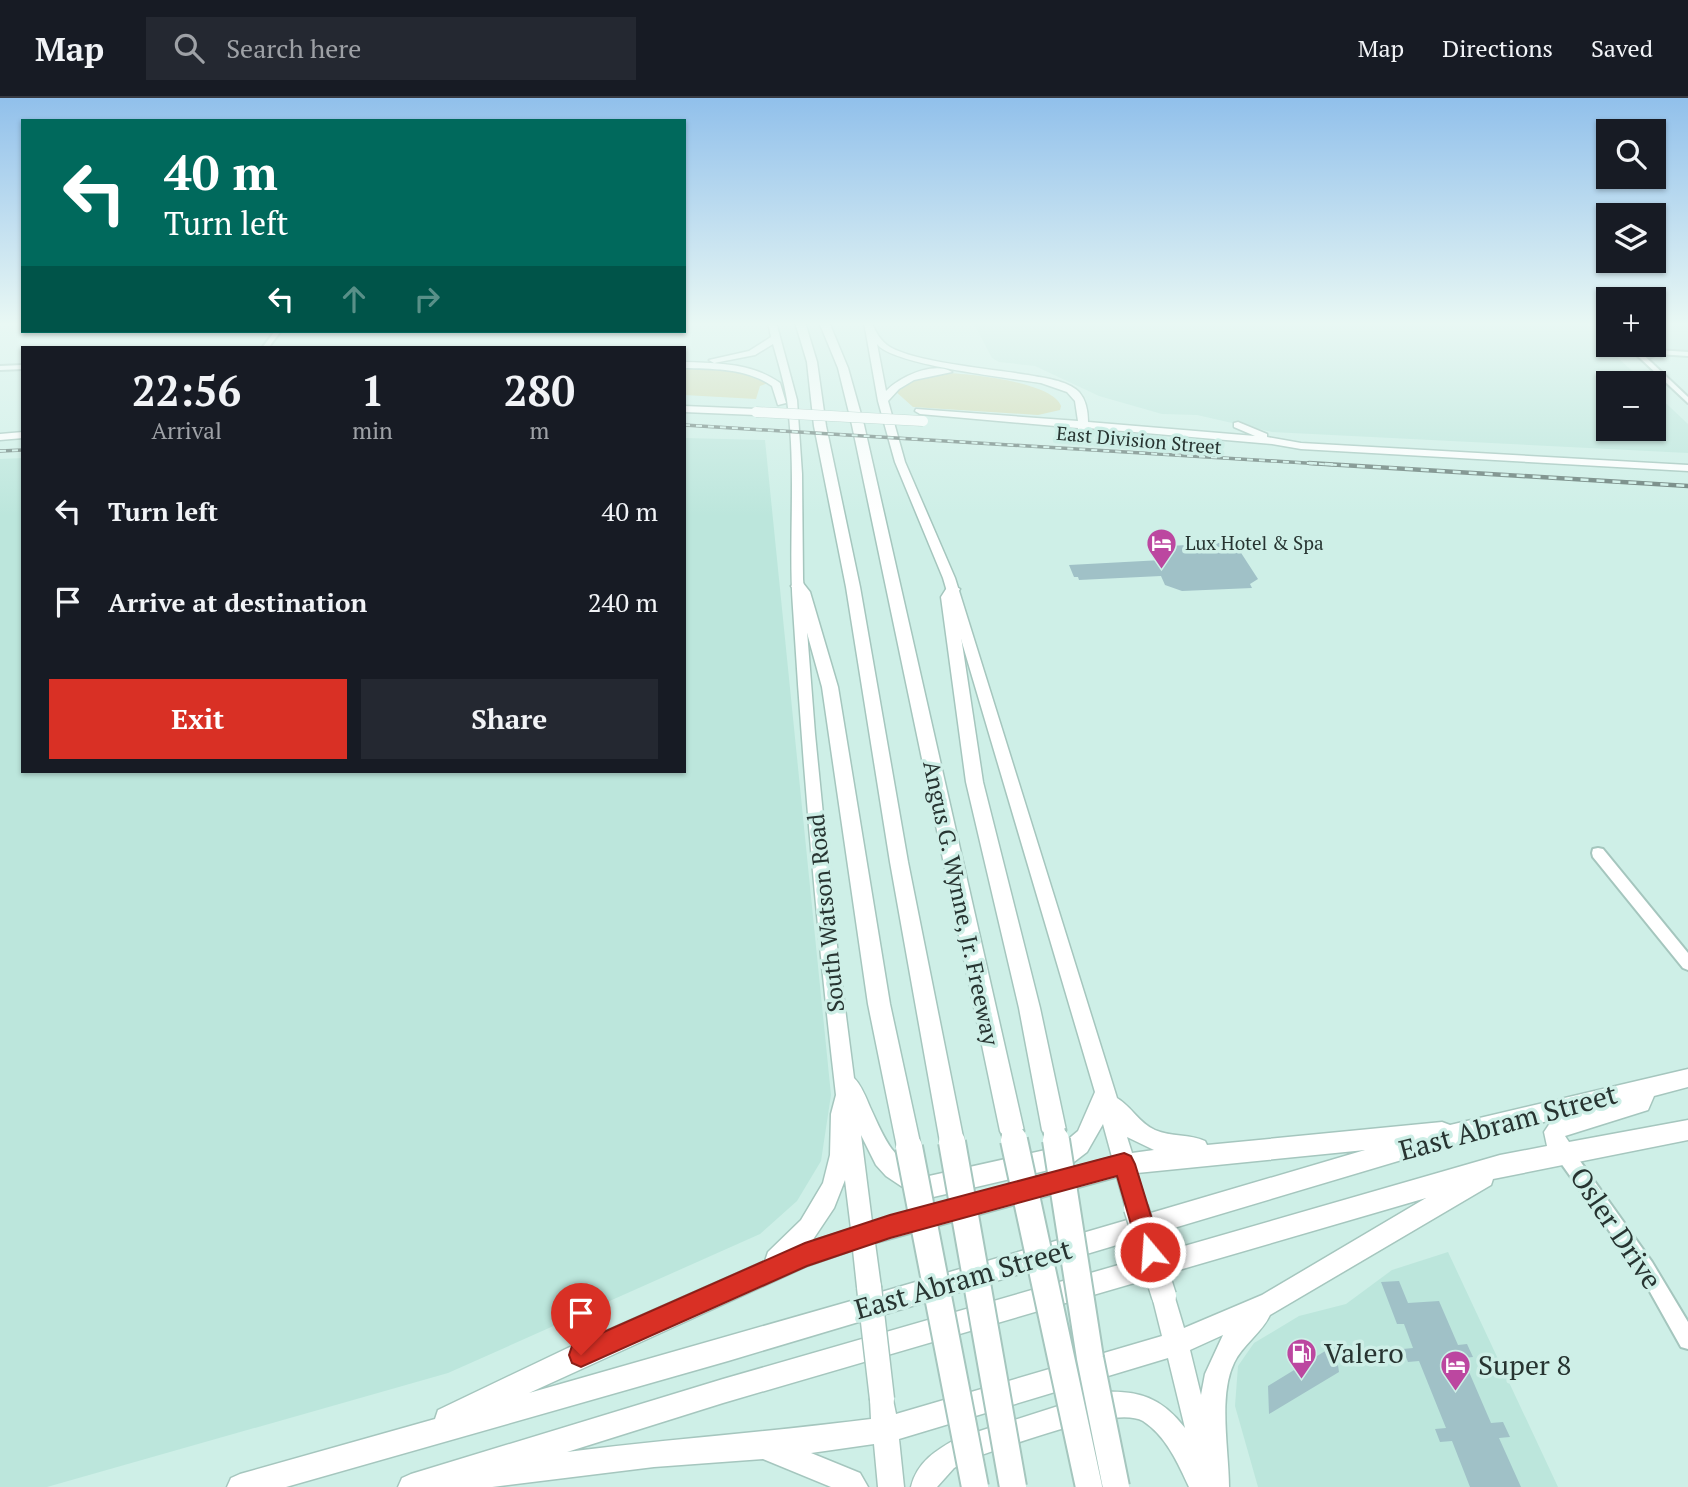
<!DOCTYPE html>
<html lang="en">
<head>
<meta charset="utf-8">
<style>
	body { margin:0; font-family:"PT Serif",serif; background:#242831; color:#f1f3f6; height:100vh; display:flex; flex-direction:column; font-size:26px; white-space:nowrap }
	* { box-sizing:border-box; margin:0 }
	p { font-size:23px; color:#9ea1a6 }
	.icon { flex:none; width:38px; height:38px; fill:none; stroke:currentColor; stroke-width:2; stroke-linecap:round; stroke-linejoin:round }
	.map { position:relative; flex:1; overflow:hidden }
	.side { position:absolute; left:21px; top:248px; width:665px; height:427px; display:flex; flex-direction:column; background:#171b24; border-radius:0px; box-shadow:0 2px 5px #0004 }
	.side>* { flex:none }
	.banner { position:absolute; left:21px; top:21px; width:665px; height:214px; border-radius:0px; box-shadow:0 2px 5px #0004; background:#00695c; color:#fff; overflow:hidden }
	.buttons { position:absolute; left:1596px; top:21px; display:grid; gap:14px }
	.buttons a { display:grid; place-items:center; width:70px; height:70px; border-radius:0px; background:#171b24; box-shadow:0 2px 5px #0004; font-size:35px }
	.pin { position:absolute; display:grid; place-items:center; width:60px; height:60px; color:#fff; margin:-72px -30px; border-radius:50% 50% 50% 0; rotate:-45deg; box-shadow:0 0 7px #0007 }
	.pin .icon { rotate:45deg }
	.me { position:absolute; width:77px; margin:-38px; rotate:342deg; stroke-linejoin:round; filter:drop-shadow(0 0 5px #0008) }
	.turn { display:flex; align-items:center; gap:24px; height:147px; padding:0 28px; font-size:32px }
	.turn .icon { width:91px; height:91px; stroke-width:2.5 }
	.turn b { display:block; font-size:49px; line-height:60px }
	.lanes { display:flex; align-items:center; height:66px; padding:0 28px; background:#0003; justify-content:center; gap:35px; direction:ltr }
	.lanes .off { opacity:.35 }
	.eta { display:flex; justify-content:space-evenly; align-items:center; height:119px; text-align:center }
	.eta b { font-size:42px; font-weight:600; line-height:49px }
	.button { display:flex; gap:14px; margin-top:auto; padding:14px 28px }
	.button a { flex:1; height:80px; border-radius:0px; background:#d93025; color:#fff; font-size:28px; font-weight:600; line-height:80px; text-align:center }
	.button a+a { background:#242831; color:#f1f3f6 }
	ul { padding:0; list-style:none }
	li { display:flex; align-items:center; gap:21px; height:91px; padding:0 28px }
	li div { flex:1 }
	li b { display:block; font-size:26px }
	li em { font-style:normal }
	header { display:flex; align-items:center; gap:42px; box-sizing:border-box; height:98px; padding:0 35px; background:#171b24; border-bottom:2px solid #363941 }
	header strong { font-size:33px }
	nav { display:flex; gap:38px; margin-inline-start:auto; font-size:24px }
	.search { width:490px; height:63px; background:#242831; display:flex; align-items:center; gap:18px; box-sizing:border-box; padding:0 24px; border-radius:0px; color:#9ea1a6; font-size:26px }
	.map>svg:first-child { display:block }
	.built { fill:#bce6dc }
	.green { fill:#d1d8ae }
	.building { fill:#a0c1c7 }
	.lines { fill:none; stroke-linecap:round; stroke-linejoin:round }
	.minor-casing { stroke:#a5c6be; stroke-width:4 }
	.major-casing { stroke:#a5c6be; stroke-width:3 }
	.highway-casing { stroke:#a5c6be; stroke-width:3 }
	.minor { fill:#fff; fill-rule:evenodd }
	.major { fill:#fff; fill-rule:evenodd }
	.highway { fill:#fff; fill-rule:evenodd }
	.rail-far1-casing { stroke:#687d78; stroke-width:3.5 }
	.rail-casing { stroke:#687d78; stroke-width:4.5 }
	.rail-far1 { stroke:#ceefe7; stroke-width:2; stroke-dasharray:6; stroke-linecap:butt }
	.rail { stroke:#ceefe7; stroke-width:2.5; stroke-dasharray:8; stroke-linecap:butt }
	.major-bridge-far1-casing { stroke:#a5c6be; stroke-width:11; stroke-linecap:butt }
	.major-bridge-casing { stroke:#a5c6be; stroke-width:27; stroke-linecap:butt }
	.highway-bridge-far1-casing { stroke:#a5c6be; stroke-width:24; stroke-linecap:butt }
	.highway-bridge-casing { stroke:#a5c6be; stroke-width:30; stroke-linecap:butt }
	.major-bridge-far1 { stroke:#fff; stroke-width:10 }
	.major-bridge { stroke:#fff; stroke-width:24 }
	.highway-bridge-far1 { stroke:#fff; stroke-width:21 }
	.highway-bridge { stroke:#fff; stroke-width:26 }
	.route { fill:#d93025; stroke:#8d1f18; stroke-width:2 }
	.labels { text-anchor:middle; stroke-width:7; stroke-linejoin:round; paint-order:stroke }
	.far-street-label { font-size:19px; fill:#273431; stroke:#ceefe7 }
	.far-poi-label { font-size:19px; fill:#273431; stroke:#ceefe7; text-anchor:start }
	.street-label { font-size:23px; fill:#273431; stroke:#ceefe7 }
	.near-street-label { font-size:28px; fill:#273431; stroke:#ceefe7 }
	.near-poi-label { font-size:28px; fill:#273431; stroke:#ceefe7; text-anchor:start }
</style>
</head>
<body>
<header>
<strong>Map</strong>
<div class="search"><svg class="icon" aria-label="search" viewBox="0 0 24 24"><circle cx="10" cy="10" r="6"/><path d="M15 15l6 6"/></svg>Search here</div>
<nav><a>Map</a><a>Directions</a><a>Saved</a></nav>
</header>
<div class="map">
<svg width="1688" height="1389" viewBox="0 0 1688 1389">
	<rect width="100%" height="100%" fill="#ceefe7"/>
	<path class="built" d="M973,224h612l20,15 -4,5 44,41h-37v46h46v-37l34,32v29l-416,-21 -75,-17 -35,-1 -63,-18 -64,-30 -36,-4 -7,-4z
		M1654,224h34v29l-33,-2 -6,-4h5z
		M684,340l81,2 66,655 -10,66 -24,40 -37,33 -312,139 -401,114h-47v-1028l23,-1v314h661z
		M1448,1154l110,235h-300l-23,-81 3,-40 16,-23 45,-27 47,-12 46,-34z"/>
	<path class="green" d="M684,269l51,4 33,12 -8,3 -4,13 -72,-4z
		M943,275c24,0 110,9 118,33l-1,4 -22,5 -125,-8 -19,-17 12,-9z"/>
	<path class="building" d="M1234,444l24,37 -8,5 2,4 -70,3 -17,-6 -4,-9 -82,4 -1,-3h-4l-5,-12 93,-5 -8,-13z
		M1399,1183l9,22 31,-2 19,44 9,-1 6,13 -10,1 28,65 12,-1 7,15 -11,1 22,49h-51l-18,-46 -12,1 -5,-13 11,-1 -27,-67 -11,1 -5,-13 10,-1 -9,-24h-7l-16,-42z
		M1335,1247l4,27 -70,42 -1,-28z"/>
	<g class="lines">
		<defs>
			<path id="minor" d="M1598,224l10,1v5z
				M275,233h6l-13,17h-6z
				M1626,247h7l55,52v6z
				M1657,252l31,2v4l-30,-2 -7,3 -4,-2z
				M23,267v4l-23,1v-4z
				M1598,750l5,1 85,104v17l-5,-2 -90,-111 -1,-4 1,-4z
				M1564,1047l6,2 82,115 36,60v27l-7,-2 -41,-73 -82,-115 -2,-6 2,-6z"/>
			<path id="major" d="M768,224h8l21,78 5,74 1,105 12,155 18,181 21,163c7,7 12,19 16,29 16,35 22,53 59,69l130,-29 19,-16 17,-39 -152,-514 -48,-116 -17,-61 -14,-79h8c2,8 9,20 18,25 28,16 103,22 138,28 15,3 39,5 51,17 7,8 9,19 9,30l167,14 -21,-9v-4l4,-1 29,12v3l34,6 387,22v6l-387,-22 -29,-5 -184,-16 -1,6 -4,1 -5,-3v-4l-158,-14 -5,-3 1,-2 162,12 -3,-20 -8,-9 -26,-9c-31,-5 -149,-18 -164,-39l9,47c14,-14 47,-30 66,-19l-38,8 -15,9 -11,12 17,61 50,116 162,520c14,8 22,25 38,32 16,7 35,4 50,11l2,4 235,-23 8,3 238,-56v18l-34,9 -6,14 -83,26 4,6 119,-22v20l-195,39 -2,6 -221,130c-8,18 -28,30 -36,48 -16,33 -5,88 -5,124h-40c-11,-24 -23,-51 -46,-66 -28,-17 -137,27 -171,37l-18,10 -17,19h-26c6,-25 25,-37 47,-49l144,-46c37,-2 60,6 83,36l-17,-70 -269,81 5,48h-26l-4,-43 -63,9 49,20 8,14h-37l-68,-28 -109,8 -162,20h-94l4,-9 9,-4 312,-95 777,-224 47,-9 -3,-14 8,-12 -80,19 -744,222 -442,126h-59l4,-9 9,-4 195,-55 3,-9 134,-64 193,-85 3,-9 33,-32 22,-37 7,-28 1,-41 5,-19c-19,-163 -33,-325 -43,-487 -5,-69 4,-139 -6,-208 -3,-19 -9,-38 -14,-56l-18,11 -41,8 -5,-3 40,-9 22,-14zM1103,1026l9,33 -240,65 -11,-87 15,30 10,11 15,10 28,12 141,-33 17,-13zM1127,1039l27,13 -22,3zM1365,1052l-221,65 3,-7 -10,-35zM1117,1079l11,39 6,2 -256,75 3,-6 -6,-44zM845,1082l6,49 -39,12 22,-33zM1426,1100l-164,97 -78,33 -12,-40 -8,-4 -8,4 -4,8 10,40 -266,78 -5,-24 -9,-3 -9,3 -3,9 1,20c-101,13 -203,20 -304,33l156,-49zM853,1152l4,37 4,8 4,2 -336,96 278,-127zM1223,1237l-18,39 -4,21 -11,-45z
				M684,264c34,1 68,1 96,21l6,20 -8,2 -6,-19c-26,-18 -57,-17 -88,-18z
				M684,308l72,3 5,3 -5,3 -72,-3z
				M23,334v6l-23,2v-6z"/>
			<path id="highway" d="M795,224h10l12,40 9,64 34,161 48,275 56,280 -4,8 -8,4 -8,-4 -4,-8 -50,-280 -44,-275 -32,-161 -7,-64z
				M819,224h10l19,46 16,57 160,706 -4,8 -8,3 -8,-3 -4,-8 -148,-706 -14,-57z
				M798,484l5,1 7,9 28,95 52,317 31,143 -4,8 -8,4 -8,-4 -4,-8 -29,-143 -46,-317 -26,-94 -5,-7z
				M953,487l7,4 -5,8 28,185 57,226 26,122 -4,8 -8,3 -8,-3 -4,-8 -23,-122 -53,-226 -25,-185 7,-11z"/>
		</defs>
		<use href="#minor" class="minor-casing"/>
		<use href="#major" class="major-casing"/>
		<use href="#highway" class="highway-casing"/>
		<use href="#minor" class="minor"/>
		<use href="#major" class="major"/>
		<use href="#highway" class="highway"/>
		<defs>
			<path id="rail-far1" d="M684,327l654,40
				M0,353l23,-1"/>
			<path id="rail" d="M1309,365l379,23"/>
		</defs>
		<use href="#rail-far1" class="rail-far1-casing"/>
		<use href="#rail" class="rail-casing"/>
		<use href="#rail-far1" class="rail-far1"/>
		<use href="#rail" class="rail"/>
		<defs>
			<path id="major-bridge-far1" d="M756,314l167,9"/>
			<path id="major-bridge" d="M1136,1110l28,88
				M869,1189l13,112"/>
			<path id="highway-bridge-far1" d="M1054,1032l2,12
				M1012,1033l2,11"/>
			<path id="highway-bridge" d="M1014,1042l75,347
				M1056,1042l34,218 26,129
				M952,1044l61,345
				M909,1049l66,340"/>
		</defs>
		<use href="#major-bridge-far1" class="major-bridge-far1-casing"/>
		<use href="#major-bridge" class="major-bridge-casing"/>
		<use href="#highway-bridge-far1" class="highway-bridge-far1-casing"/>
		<use href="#highway-bridge" class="highway-bridge-casing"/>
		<use href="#major-bridge-far1" class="major-bridge-far1"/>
		<use href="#major-bridge" class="major-bridge"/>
		<use href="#highway-bridge-far1" class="highway-bridge-far1"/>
		<use href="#highway-bridge" class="highway-bridge"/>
	</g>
	<linearGradient id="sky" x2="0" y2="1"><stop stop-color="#91c0eb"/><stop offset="0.54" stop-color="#e9f8f4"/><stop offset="1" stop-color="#e9f8f4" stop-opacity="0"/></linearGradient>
	<rect width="1688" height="418" fill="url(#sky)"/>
	<path class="route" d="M1124,1055l7,3 4,8 27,88 -4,8 -8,3 -8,-3 -3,-8 -22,-76 -227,62 -83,28 -226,101 -9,-4 -3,-8 3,-9 233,-103 85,-28z"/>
	<defs>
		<symbol id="hotel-pin" viewBox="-11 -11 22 30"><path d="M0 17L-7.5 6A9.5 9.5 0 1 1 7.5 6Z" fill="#bc47a0" stroke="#ceefe7"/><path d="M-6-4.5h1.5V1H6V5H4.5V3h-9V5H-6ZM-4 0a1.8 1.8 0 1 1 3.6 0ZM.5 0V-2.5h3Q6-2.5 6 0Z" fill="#fff"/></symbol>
		<symbol id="fuel-pin" viewBox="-11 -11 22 30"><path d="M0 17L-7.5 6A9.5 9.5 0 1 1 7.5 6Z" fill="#bc47a0" stroke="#ceefe7"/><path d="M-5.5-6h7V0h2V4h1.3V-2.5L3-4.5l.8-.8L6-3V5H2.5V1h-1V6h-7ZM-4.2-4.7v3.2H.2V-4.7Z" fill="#fff"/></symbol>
	</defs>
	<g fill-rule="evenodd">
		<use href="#hotel-pin" x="1144" y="428" width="35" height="47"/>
		<use href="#fuel-pin" x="1284" y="1238" width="35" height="47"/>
		<use href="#hotel-pin" x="1438" y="1250" width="35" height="47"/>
	</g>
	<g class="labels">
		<g class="far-street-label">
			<text transform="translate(1139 342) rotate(5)" y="7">East Division Street</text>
		</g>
		<g class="far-poi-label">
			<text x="1185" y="452">Lux Hotel &amp; Spa</text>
		</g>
		<g class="street-label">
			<text transform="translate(961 805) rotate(78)" y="8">Angus G. Wynne, Jr. Freeway</text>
			<text transform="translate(826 815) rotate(-96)" y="8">South Watson Road</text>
		</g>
		<g class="near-street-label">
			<text transform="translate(1508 1024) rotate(-15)" y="10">East Abram Street</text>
			<text transform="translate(1616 1130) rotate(56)" y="10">Osler Drive</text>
			<text transform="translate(963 1181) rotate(-16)" y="10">East Abram Street</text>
		</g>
		<g class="near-poi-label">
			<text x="1324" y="1265">Valero</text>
			<text x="1478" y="1277">Super 8</text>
		</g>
	</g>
</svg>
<div class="buttons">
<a><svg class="icon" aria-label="search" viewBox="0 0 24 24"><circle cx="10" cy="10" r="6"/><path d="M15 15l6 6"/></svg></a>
<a><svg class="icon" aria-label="layers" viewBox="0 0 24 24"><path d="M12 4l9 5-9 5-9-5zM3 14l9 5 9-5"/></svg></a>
<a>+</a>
<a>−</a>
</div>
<div class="pin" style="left:581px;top:1257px;background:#d93025"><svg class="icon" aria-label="arrive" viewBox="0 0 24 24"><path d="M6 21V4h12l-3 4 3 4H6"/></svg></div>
<svg class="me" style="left:1150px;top:1154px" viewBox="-20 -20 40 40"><circle r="17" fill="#d93025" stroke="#fff" stroke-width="3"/><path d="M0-11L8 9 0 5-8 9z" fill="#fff"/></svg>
<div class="banner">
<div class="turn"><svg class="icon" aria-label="left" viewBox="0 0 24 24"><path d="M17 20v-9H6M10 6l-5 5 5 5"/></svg><div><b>40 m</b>Turn left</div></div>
<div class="lanes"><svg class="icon" aria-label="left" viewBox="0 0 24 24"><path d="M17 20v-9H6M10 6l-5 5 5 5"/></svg><svg class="icon off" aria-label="ahead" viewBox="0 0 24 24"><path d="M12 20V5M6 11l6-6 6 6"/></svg><svg class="icon off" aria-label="right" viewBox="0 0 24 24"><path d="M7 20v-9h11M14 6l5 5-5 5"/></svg></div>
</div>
<section class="side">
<div class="eta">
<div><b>22:56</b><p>Arrival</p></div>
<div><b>1</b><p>min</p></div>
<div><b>280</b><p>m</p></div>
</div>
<ul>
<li><svg class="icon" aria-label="left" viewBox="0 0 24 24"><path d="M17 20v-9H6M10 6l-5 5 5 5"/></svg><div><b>Turn left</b></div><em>40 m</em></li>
<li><svg class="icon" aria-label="arrive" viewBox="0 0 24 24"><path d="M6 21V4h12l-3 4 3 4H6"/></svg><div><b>Arrive at destination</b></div><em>240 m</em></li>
</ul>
<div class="button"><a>Exit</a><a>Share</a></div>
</section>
</div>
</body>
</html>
